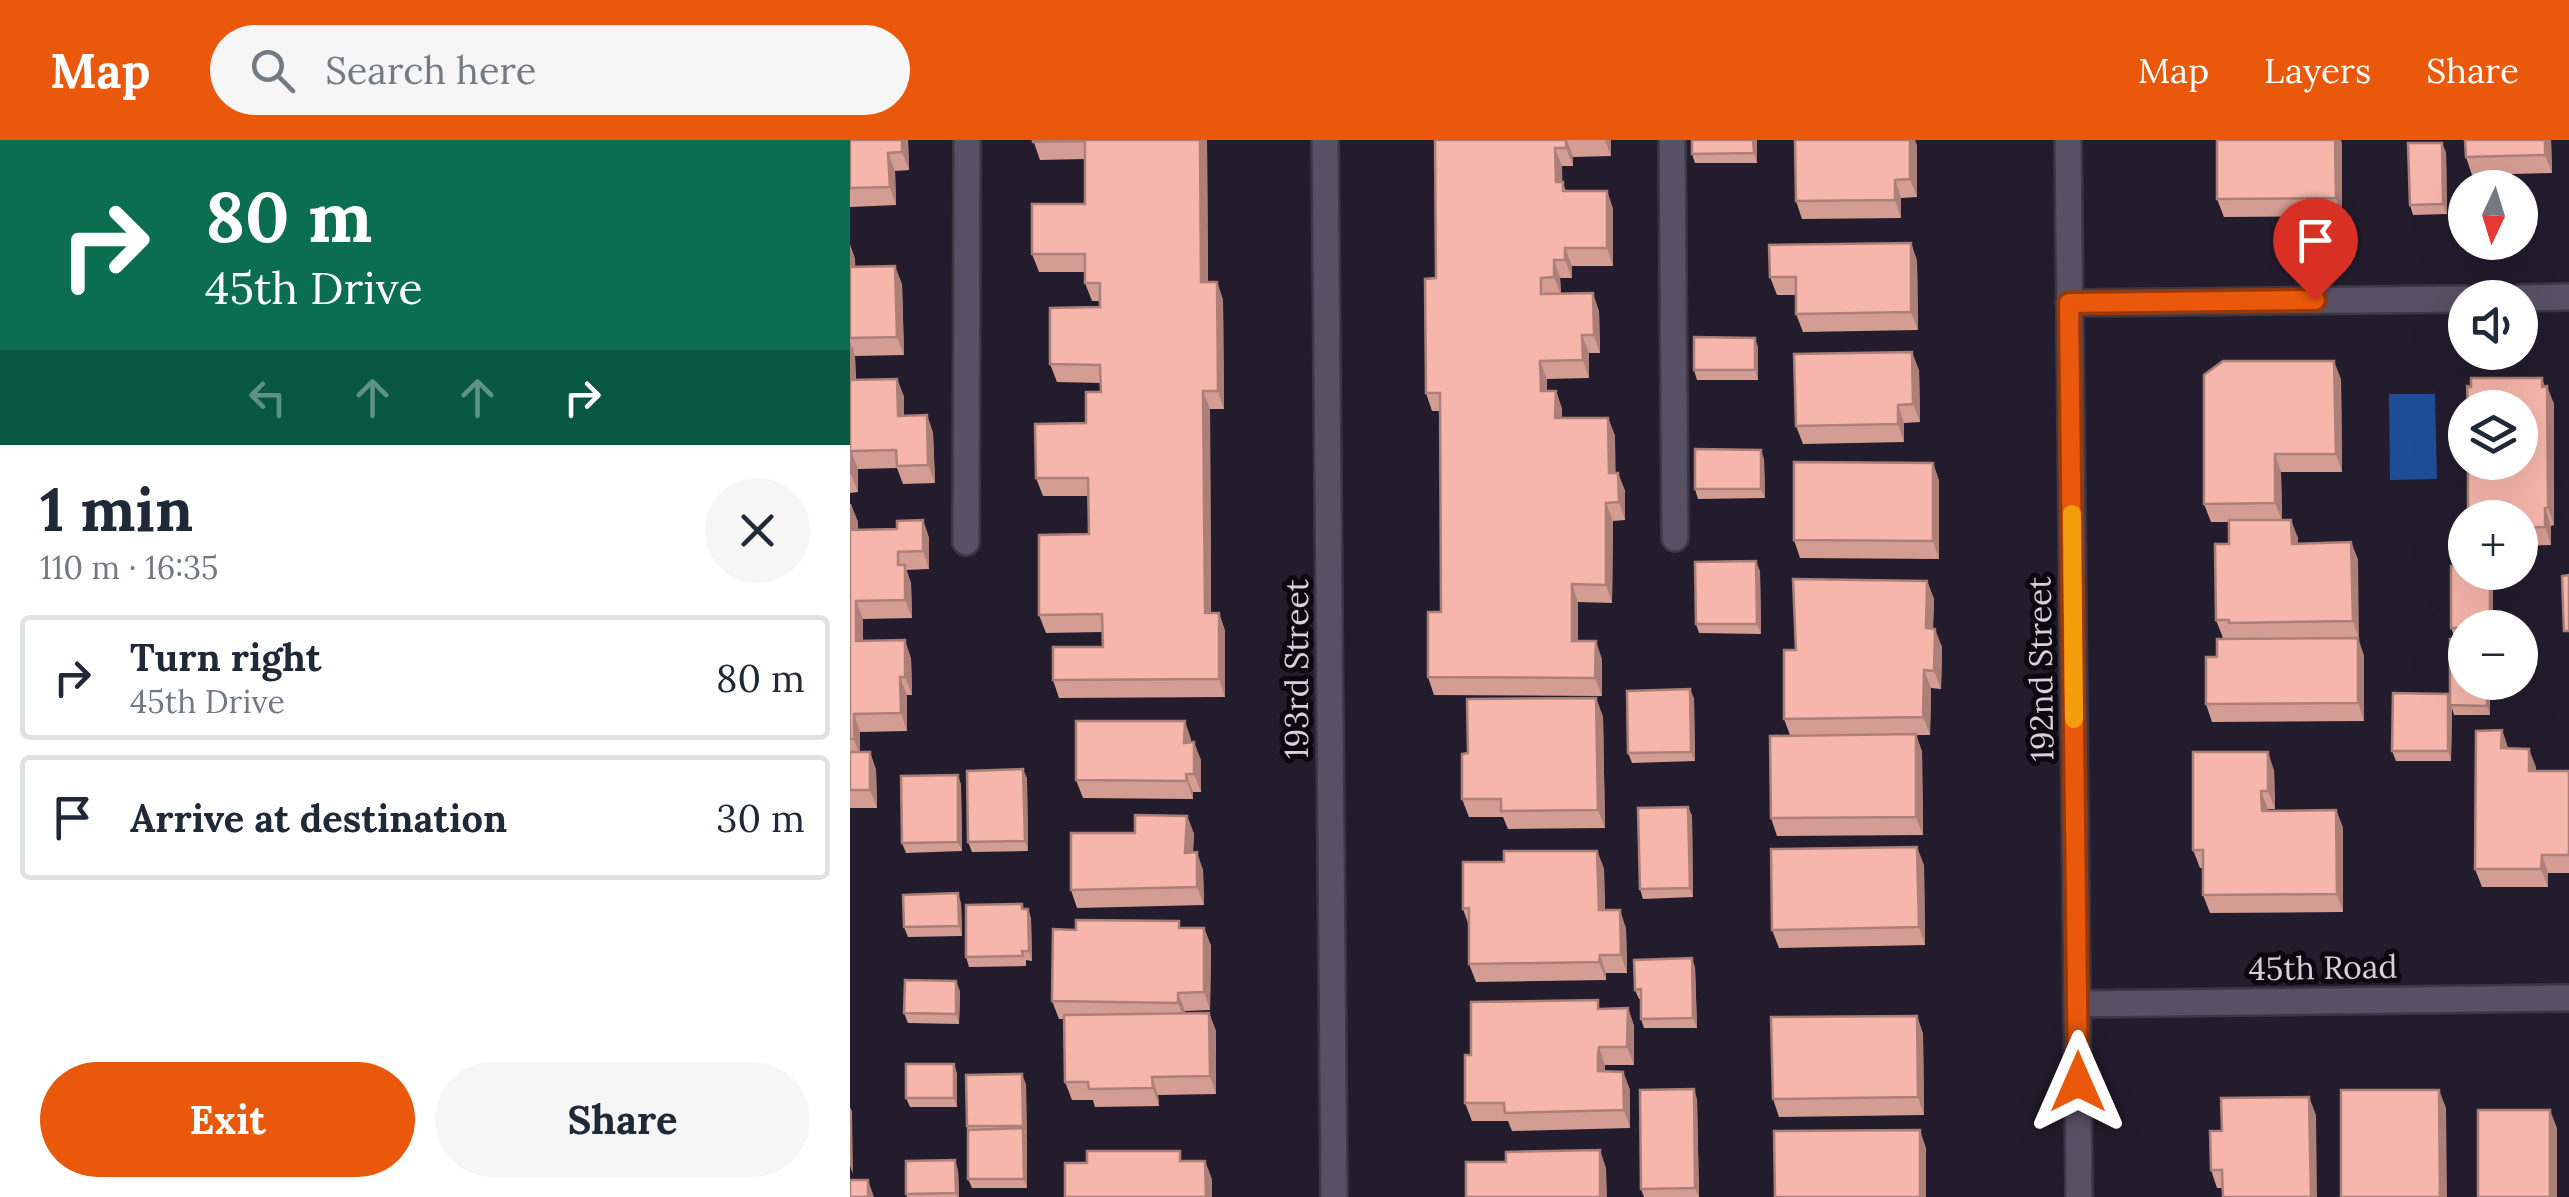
<!DOCTYPE html>
<html lang="en">
<head>
<meta charset="utf-8">
<style>
	body { margin:0; font-family:Lora,serif; background:#f6f6f7; color:#1f2937; height:100vh; display:flex; flex-direction:column; font-size:38px; white-space:nowrap }
	* { box-sizing:border-box; margin:0 }
	p { font-size:32px; color:#747a83 }
	.icon { flex:none; width:55px; height:55px; fill:none; stroke:currentColor; stroke-width:2; stroke-linecap:round; stroke-linejoin:round }
	.map { position:relative; flex:1; overflow:hidden }
	.panel { display:flex; flex-direction:column; background:#fff; width:850px }
	.panel>* { flex:none }
	.top-card { background:#0b6e4f; color:#fff; overflow:hidden }
	.needle { width:65px; rotate:184deg }
	.buttons { position:absolute; left:1598px; top:30px; display:grid; gap:20px }
	.buttons a { display:grid; place-items:center; width:90px; height:90px; border-radius:50%; background:#fff; box-shadow:0 10px 40px #0002; font-size:50px }
	.pin { position:absolute; display:grid; place-items:center; width:85px; height:85px; color:#fff; margin:-102px -42px; border-radius:50% 50% 50% 0; rotate:-45deg; box-shadow:0 0 10px #0007 }
	.pin .icon { rotate:45deg }
	.me { position:absolute; width:110px; margin:-55px; rotate:0deg; stroke-linejoin:round; filter:drop-shadow(0 0 8px #0008) }
	.turn { display:flex; align-items:center; gap:35px; height:210px; padding:0 40px; font-size:45px }
	.turn .icon { width:130px; height:130px; stroke-width:2.5 }
	.turn b { display:block; font-size:70px; line-height:85px }
	.lanes { display:flex; align-items:center; height:95px; padding:0 40px; background:#0003; justify-content:center; gap:50px; direction:ltr }
	.lanes .off { opacity:.35 }
	.round { display:grid; place-items:center; flex:none; width:105px; height:105px; border-radius:52px; background:#f6f6f7 }
	.summary { display:flex; align-items:center; justify-content:space-between; height:170px; padding:0 40px }
	h1 { font-size:60px; font-weight:700; line-height:75px }
	.action { display:flex; gap:20px; margin-top:auto; padding:20px 40px }
	.action a { flex:1; height:115px; border-radius:60px; background:#ea580c; color:#fff; font-size:40px; font-weight:700; line-height:115px; text-align:center }
	.action a+a { background:#f6f6f7; color:#1f2937 }
	ul { padding:0; list-style:none }
	li { display:flex; align-items:center; gap:30px; height:125px; margin:0 20px 15px; padding:0 20px; border:5px solid #e0e1e3; border-radius:10px }
	li div { flex:1 }
	li b { display:block; font-size:38px }
	li em { font-style:normal }
	header { display:flex; align-items:center; gap:60px; box-sizing:border-box; height:140px; padding:0 50px; background:#ea580c; color:#fff }
	header strong { font-size:48px }
	nav { display:flex; gap:55px; margin-inline-start:auto; font-size:35px }
	.search { width:700px; height:90px; background:#f6f6f7; display:flex; align-items:center; gap:25px; box-sizing:border-box; padding:0 35px; border-radius:55px; color:#747a83; font-size:38px }
	main { display:flex; flex:1; min-height:0 }
	.map>svg:first-child { display:block }
	.water { fill:#1d4e95 }
	.lines { fill:none; stroke-linecap:round; stroke-linejoin:round }
	.lane-casing { stroke:#3c3645; stroke-width:30 }
	.street-casing { stroke:#3c3645; stroke-width:30 }
	.lane { stroke:#585064; stroke-width:25 }
	.street { stroke:#585064; stroke-width:25 }
	.wall { fill:#d49d93 }
	.shaded-wall { fill:#ac7f78 }
	.building { fill:#f6b6ab; stroke:#ac7f78; stroke-width:2.5 }
	.route-casing { stroke:#983908; stroke-width:25 }
	.route { stroke:#ea580c; stroke-width:18 }
	.slow { stroke:#f59e0b; stroke-width:18 }
	.labels { text-anchor:middle; stroke-width:10; stroke-linejoin:round; paint-order:stroke }
	.street-label { font-size:32px; fill:#d5d0dc; stroke:#0b080f }
</style>
</head>
<body>
<header>
<strong>Map</strong>
<div class="search"><svg class="icon" aria-label="search" viewBox="0 0 24 24"><circle cx="10" cy="10" r="6"/><path d="M15 15l6 6"/></svg>Search here</div>
<nav><a>Map</a><a>Layers</a><a>Share</a></nav>
</header>
<main>
<section class="panel">
<div class="top-card">
<div class="turn"><svg class="icon" aria-label="right" viewBox="0 0 24 24"><path d="M7 20v-9h11M14 6l5 5-5 5"/></svg><div><b>80 m</b>45th Drive</div></div>
<div class="lanes"><svg class="icon off" aria-label="left" viewBox="0 0 24 24"><path d="M17 20v-9H6M10 6l-5 5 5 5"/></svg><svg class="icon off" aria-label="ahead" viewBox="0 0 24 24"><path d="M12 20V5M6 11l6-6 6 6"/></svg><svg class="icon off" aria-label="ahead" viewBox="0 0 24 24"><path d="M12 20V5M6 11l6-6 6 6"/></svg><svg class="icon" aria-label="right" viewBox="0 0 24 24"><path d="M7 20v-9h11M14 6l5 5-5 5"/></svg></div>
</div>
<div class="summary"><div><h1>1 min</h1><p>110 m · 16:35</p></div><a class="round"><svg class="icon" aria-label="close" viewBox="0 0 24 24"><path d="M6 6l12 12M18 6L6 18"/></svg></a></div>
<ul>
<li><svg class="icon" aria-label="right" viewBox="0 0 24 24"><path d="M7 20v-9h11M14 6l5 5-5 5"/></svg><div><b>Turn right</b><p>45th Drive</p></div><em>80 m</em></li>
<li><svg class="icon" aria-label="arrive" viewBox="0 0 24 24"><path d="M6 21V4h12l-3 4 3 4H6"/></svg><div><b>Arrive at destination</b></div><em>30 m</em></li>
</ul>
<div class="action"><a>Exit</a><a>Share</a></div>
</section>
<div class="map">
<svg width="1719" height="1057" viewBox="0 0 1719 1057">
	<rect width="100%" height="100%" fill="#231c2d"/>
	<path class="water" d="M1539,254h46l2,85 -47,1z"/>
	<g class="lines">
		<defs>
			<path id="lane" d="M822,0l3,398
				M116,402l1,-402"/>
			<path id="street" d="M475,0l9,1057
				M1218,0l11,1057
				M1670,158l49,-1
				M1219,163l396,-4
				M1228,864l491,-6"/>
		</defs>
		<use href="#lane" class="lane-casing"/>
		<use href="#street" class="street-casing"/>
		<use href="#lane" class="lane"/>
		<use href="#street" class="street"/>
	</g>
	<path class="wall" d="M0,0h58l1,30 -14,1 1,34 -46,2z
		M183,0h174l1,142h9l6,18 1,109h-14l1,204h8l6,18v66l-166,1 -6,-18 50,-33v-15l-57,1 -7,-18 50,-81 -1,-38h-45l-7,-18 50,-55 15,-31v-9l-44,-1 -7,-18 50,-57v-6h-8l-7,-18v-11h-46l-7,-18 53,-50v-45l-45,1z
		M585,0h176v16l-38,1v9h-11v16l4,9h41l6,18v57h-41v12h-12l1,16 38,17 1,42h-11v25l-42,1v12h9l6,18v9h46l7,18v37h3l7,18v29l-12,1 -1,82 -34,-1v39l24,18v37l-168,-1 -6,-18 13,-65 -1,-201h-8l-6,-18 10,-115z
		M907,0v23h-62l-3,-9z
		M1615,0h86l1,33 -80,2 -6,-18z
		M1492,3v73l-118,1 -7,-18z
		M1067,5v52l-16,1v20l-99,1 -6,-18z
		M1596,12l1,62 -34,1 -3,-10z
		M1061,103l6,18 1,69 -115,2 -7,-18v-19h-19l-7,-18z
		M0,105l5,14v8l47,17 2,71 -49,1 1,24 41,-1 7,18v19l23,-1 6,18 2,50 -32,1 -6,-16 -39,1v23l-8,1z
		M908,207v33h-61l-3,-10z
		M1069,230l1,52 -16,1v19l-101,2 -7,-18z
		M1491,239l1,93h-61l1,48 16,18v6l53,-2 7,18v79l6,17v65l-152,1 -6,-18 17,-66 -7,-18 13,-76v-22h-18l-7,-18z
		M1695,246l9,18v121l-3,1v19l-31,1v-28h-49l-3,-9z
		M914,319l1,39 -67,1 -3,-10z
		M1083,323l6,18v78l-139,-1 -6,-18z
		M0,364l8,18v8l39,-1 26,-9 6,18v31l-23,1 5,13 1,35 -49,1v22l48,17 1,37h-5v36l-47,1v20h10l6,18 1,38h-27z
		M910,431l1,63 -62,-1 -3,-9z
		M1615,432h27l1,3 -28,53v10h-10l-4,-10z
		M1077,441l7,18 -1,30 9,18 -1,42 -10,-1 -1,47h-14l6,17 1,83 -146,1 -6,-18 19,-83 -6,-16 12,-69z
		M1615,542h40v14h-15v19h-36l-2,-7 -1,53h-55l-4,-10 56,-57 2,6z
		M840,549l4,10 1,62 -63,2 -4,-10z
		M753,576l2,112 -97,1 -5,-12h-34l-7,-18 6,-46z
		M1652,590l6,18 28,19v4h33v102h-21v14h-66l-7,-18z
		M341,599v4l10,17v32h-8v7l-110,-1 -7,-18z
		M173,629l4,10 1,72 -56,1 -4,-10z
		M1424,630l1,39h-7v2l68,-1 7,18v84l-133,1 -7,-18v-27h-3l-7,-18z
		M108,635l3,10 1,66 -56,2 -4,-10z
		M838,667l4,9 1,81 -50,2 -3,-10z
		M337,676l7,18 -1,18 10,18 1,35 -127,3 -6,-18 64,-57z
		M747,711l7,18 1,41 21,18 1,45h-21v7l-130,2 -7,-18v-38l-6,-17 41,-47z
		M1074,725l1,80 -146,3 -7,-18z
		M111,763l1,33 -54,1 -4,-10z
		M172,764l2,5h4l3,10 1,42 -6,-1v6l-57,1 -3,-10z
		M354,788l7,18 -1,64 -25,1v3l24,-1 7,18v63l-58,1 1,11 -64,1 -2,-7h-21l-7,-18 -1,-63h-5l-7,-18 24,-71z
		M845,827l2,61h-53l-3,-9v-20h-2l-4,-9z
		M110,851l-1,33 -51,-1 -4,-10z
		M751,868h27l6,18v39h-29v6l18,1 7,18v38l-118,3 -4,-10h-36l-7,-18 6,-48z
		M1067,876l6,18 1,81 -145,2 -6,-18z
		M104,924l3,10v33h-47l-4,-9z
		M176,944l1,104h-55l-4,-9 -1,-53z
		M847,959l2,98h-55l-3,-8z
		M1466,975l-94,73h-5l-6,-18 11,-39z
		M108,1030l1,27h-52l-1,-3z"/>
	<path class="shaded-wall" d="M52,0h6l1,30 -7,-18z
		M350,0h7l1,160 -7,-18z
		M717,0l6,17v9l-7,-18z
		M755,0h6v16z
		M903,0h4v23l-3,-10z
		M1060,0h5l2,5v52l-7,-18z
		M1485,0h6l1,3v73l-6,-18z
		M1695,0h6l1,33 -7,-18z
		M1592,3l4,9 1,62 -4,-10z
		M705,8l7,18 1,34 -7,-18z
		M38,13l7,18 1,34 -6,-18z
		M1045,40l6,18v20l-6,-18z
		M757,51l6,18v57l-6,-18z
		M1061,103l6,18 1,69 -7,-18z
		M0,105l5,14 1,26 -6,-15z
		M715,108l7,18v12l-7,-18z
		M704,120l6,18 1,17 -7,-18z
		M45,126l7,18 2,71 -7,-18z
		M367,142l6,18 1,109 -6,-18z
		M743,153l6,18 1,42 -6,-18z
		M732,195l7,18v25l-6,-18z
		M905,198l3,9v33l-3,-10z
		M0,201l5,15 1,42 -6,-17z
		M1062,212l7,18 1,52 -7,-18z
		M690,221l7,18v30l-6,-18z
		M1484,221l7,18 1,93 -6,-18z
		M1692,238l5,14v-6l7,18v121l-6,-18z
		M47,239l7,18v37l-6,-18z
		M353,251l7,18 1,222 -6,-18z
		M706,251l6,18v27l-7,-18z
		M1048,265l6,18v19l-6,-18z
		M77,275l6,18 2,50 -7,-18z
		M758,278l7,18 1,55 -7,-18z
		M911,310l3,9 1,39 -4,-9z
		M1,311l7,18v23l-7,-18z
		M1425,314l6,18 1,49 -7,-18z
		M1083,323l6,18v78l-6,-18z
		M768,333l7,18v29l-6,-18z
		M756,363l7,18 -1,82 -6,-18z
		M1,364l7,18v26l-6,-18z
		M1695,368l6,18v19l-6,-18z
		M73,380l6,18v31l-6,-18z
		M1441,380l7,18v24l-6,-18z
		M1501,402l7,18 1,79 -6,-18z
		M906,421l4,10 1,63 -4,-10z
		M55,425l6,18 1,35 -7,-18z
		M1640,432h2l1,3v53h-3z
		M1077,441l7,18 -2,47 -6,-18z
		M722,444l6,18v57l-6,-18z
		M6,461l7,18v40l-7,-18z
		M369,473l6,18v66l-6,-18z
		M1085,489l7,18 -1,42 -7,-18z
		M1508,498l6,18v65l-6,-18z
		M55,500l6,18 1,37 -7,-18z
		M746,501l6,18v37l-7,-18z
		M1074,530l7,18 -1,47 -7,-18z
		M50,537l7,18v36l-6,-18z
		M1637,546l3,10v19l-3,-9z
		M840,549l4,10 1,62 -4,-9z
		M1598,554l4,9 -1,58 -3,-10z
		M746,558l7,18 2,112 -7,-18z
		M4,574l6,18v25l-6,-18z
		M335,581l6,18 -1,22 -6,-18z
		M1652,590l6,18h-7z
		M1066,594l6,18 1,83 -7,-18z
		M344,602l7,18v32l-7,-18z
		M1679,609l7,18v22l-7,-18z
		M20,612l6,18 1,38 -7,-18z
		M1418,612l6,18 1,39 -7,-18z
		M173,629l4,10 1,72 -3,-10z
		M336,634l7,18v7l-6,-18z
		M108,635l3,10 1,66 -4,-9z
		M1411,651l7,18v20l-6,-18z
		M838,667l4,9 1,81 -3,-9z
		M1486,670l7,18v84l-6,-18z
		M337,676l7,18 -3,37 -6,-18z
		M1067,707l7,18 1,80 -6,-18z
		M747,711l7,18 1,59 -6,-18z
		M347,712l6,18 1,35 -7,-18z
		M1692,715l6,18v14l-7,-18z
		M108,753l3,10 1,33 -3,-10z
		M178,769l3,10 1,42 -3,-10z
		M770,770l6,18 1,45 -6,-18z
		M354,788l7,18 -1,64 -6,-18z
		M750,815l6,18v7l-7,-18z
		M842,818l3,9 2,61 -4,-10z
		M106,841l4,10 -1,33 -3,-10z
		M328,853l7,18v10l-7,-18z
		M778,868l6,18v39l-7,-18z
		M359,873l7,18v63l-6,-18z
		M1067,876l6,18 1,81 -6,-18z
		M749,907l6,18v24l-7,-18z
		M104,924l3,10v33l-3,-9z
		M773,932l7,18v38l-6,-18z
		M172,934l4,10 1,52 -4,-10z
		M302,937l6,18 1,11 -6,-18z
		M844,949l3,10 2,98 -4,-9z
		M1589,950l7,18 1,89h-7z
		M1459,957l7,18 1,82h-6z
		M0,967l2,4 1,63 -3,-8z
		M1700,970l7,18v69h-7z
		M173,988l4,10v50l-3,-9z
		M1070,990l6,18v49h-6z
		M750,1010l6,18 1,29h-7z
		M105,1020l3,10 1,27h-2l-1,-4z
		M355,1021l7,18v18h-6z
		M18,1040l6,17h-6z"/>
	<path class="building" d="M0,0h52v12l-14,1 2,34 -40,1z
		M183,0h167l1,142h16l1,109h-15l2,222h14v66l-166,1v-33h50l-1,-33 -63,1v-80l50,-1 -1,-56h-52l-1,-54 51,-1v-31h15l-1,-27 -50,-1v-56l50,-1v-24h-15v-29h-53v-50h53v-63l-52,1z
		M585,0h131v8h-11l1,34h7v9h44v57h-42v12h-11v17l-13,1v16l52,-1 1,42h-12l1,25 -43,1 1,30h15l-1,27h53l1,55h9l1,29 -13,1v82l-34,-1v57h24l-1,37 -167,-1v-65h13l-1,-219h-14l-1,-114 11,-1z
		M842,0h61l1,13 -62,1z
		M945,0h115v39l-15,1v20l-99,1z
		M1367,0h118l1,58 -119,1z
		M1615,0h80v15l-79,2z
		M1558,3h34l1,61 -33,1z
		M1061,103v69l-115,2v-37h-26l-1,-32z
		M45,126l2,71 -47,1v-71z
		M844,197l61,1v32h-61z
		M1062,212l1,52 -15,1v19l-102,2 -2,-72z
		M1373,221h111l2,93h-61v49l-71,1v-129z
		M1621,238h71v9l5,-1 1,121 -3,1v19l-25,1v-10h-49v-10l-3,1v-47h52v-54h-52l-1,-22 4,1z
		M47,239l1,37 29,-1 1,50 -31,1 -1,-16 -45,1 -1,23v-94z
		M845,309l66,1v39h-66z
		M944,322l139,1v78l-139,-1z
		M0,364l2,26 45,-1v-8l26,-1v31l-25,1v13h7v35l-49,1v40l49,-1v37h-5l1,36 -47,1v25h-4z
		M1379,380h62l1,24 59,-2 2,79 -124,2v-3h-13l-1,-76h14z
		M906,421l1,63h-61l-1,-62z
		M1601,426h14v6h25v56h-39z
		M1719,435v56h-5l-2,-55z
		M943,439l134,2 -1,47 9,1 -1,42 -10,-1 -1,47 -139,2v-69h12z
		M1508,498v65l-152,1v-47h11v-18z
		M1600,499h15v43h37v4h-15v20l-37,-1z
		M840,549l1,63 -63,1 -1,-62z
		M1543,553l55,1v57h-56z
		M746,558l2,112 -97,1v-12h-39v-45l6,-1 -1,-54z
		M226,581h109l-1,22 10,-1v32h-8l1,7 -111,-1z
		M1652,590l-1,18 28,1v22h40v84h-27l-1,14h-66l1,-138z
		M1066,594v83l-145,1 -1,-82z
		M0,612h20v38h-20z
		M1343,612h75v39h-7l1,20 74,-1 1,84 -134,1v-45h-10z
		M173,629l2,72 -57,1 -1,-71z
		M108,635v67l-56,1 -1,-67z
		M838,667l2,81 -50,1 -2,-81z
		M285,675l52,1 -2,37 12,-1v35l-126,3v-57h64z
		M1067,707l2,80 -147,3 -1,-81z
		M654,711h93l2,59h21l1,45h-21l-1,7 -130,2v-56l-6,1v-47h41z
		M108,753l1,33 -55,1 -1,-32z
		M172,764v5h6l1,42h-7l1,5 -57,1v-52z
		M226,780l103,1v7h25v64l-26,1v10l-126,-2 1,-72 23,1z
		M842,818l1,60 -52,1v-30l-6,1 -1,-30z
		M55,840l51,1v33l-52,-1z
		M748,860v9l30,-1 -1,39h-28l-1,7v17l25,1 1,38 -119,3 -1,-10h-39v-48h6v-53z
		M359,873l1,63 -58,1 1,11 -64,1 -1,-7h-23l-1,-67z
		M1067,876l1,81 -145,2 -2,-82z
		M56,924h48v34h-48z
		M172,934l1,52h-56l-1,-51z
		M844,949l1,99 -54,1 -1,-99z
		M1491,950h98l1,107h-99z
		M1459,957l2,100h-88l-1,-27h-11l-1,-39h12l-1,-33z
		M1628,970h72v87h-72z
		M173,988l1,51h-56v-49z
		M1070,990v67h-145l-1,-66z
		M750,1010v47h-134v-35h40v-10z
		M237,1011h93v10h25l1,36h-141v-34h22z
		M105,1020l1,33 -50,1v-33z
		M0,1040h18v17h-18z"/>
	<g class="lines">
		<defs>
			<path id="route" d="M1228,942l-9,-779 246,-3"/>
		</defs>
		<use href="#route" class="route-casing"/>
		<use href="#route" class="route"/>
		<path class="slow" d="M1222,374l2,205"/>
	</g>
	<g class="labels">
		<g class="street-label">
			<text transform="translate(447 529) rotate(-90)" y="11">193rd Street</text>
			<text transform="translate(1191 529) rotate(-91)" y="11">192nd Street</text>
			<text transform="translate(1473 828) rotate(-1)" y="11">45th Road</text>
		</g>
	</g>
</svg>
<div class="buttons">
<a><svg class="needle" viewBox="-14 -14 28 28"><path d="M0-13l5 13h-10z" fill="#e53935"/><path d="M0 13l5-13h-10z" fill="#747a83"/></svg></a>
<a><svg class="icon" aria-label="sound" viewBox="0 0 24 24"><path d="M4 9h4l5-4v14l-5-4H4zM17 9q2 3 0 6"/></svg></a>
<a><svg class="icon" aria-label="layers" viewBox="0 0 24 24"><path d="M12 4l9 5-9 5-9-5zM3 14l9 5 9-5"/></svg></a>
<a>+</a>
<a>−</a>
</div>
<div class="pin" style="left:1465px;top:160px;background:#d93025"><svg class="icon" aria-label="arrive" viewBox="0 0 24 24"><path d="M6 21V4h12l-3 4 3 4H6"/></svg></div>
<svg class="me" style="left:1228px;top:942px" viewBox="-20 -20 40 40"><path d="M0-17L14 15 0 8-14 15z" fill="#ea580c" stroke="#fff" stroke-width="4"/></svg>
</div>
</main>
</body>
</html>
